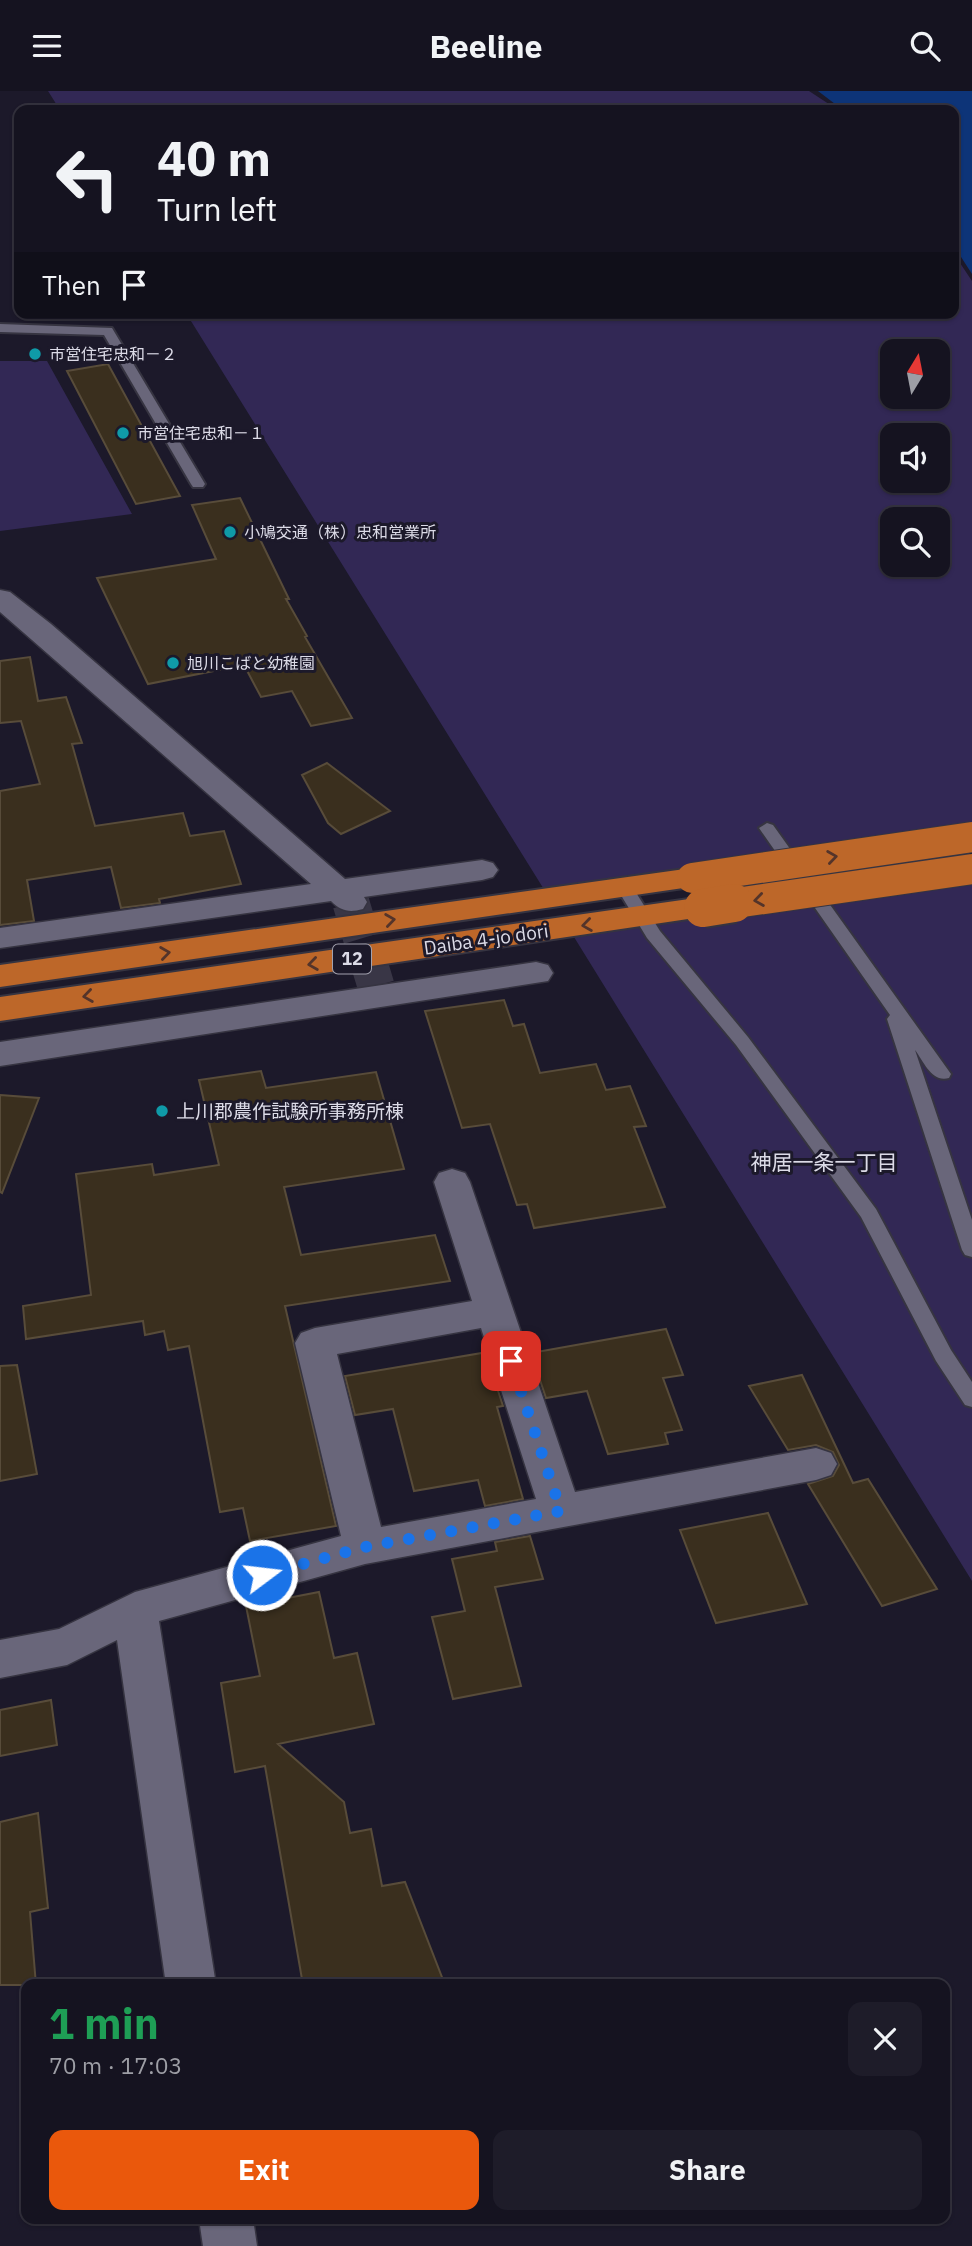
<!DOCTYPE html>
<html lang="en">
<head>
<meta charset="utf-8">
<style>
	body { margin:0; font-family:"IBM Plex Sans","Noto Sans JP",sans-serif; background:#1e1c29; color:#f1f3f6; height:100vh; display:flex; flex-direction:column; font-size:26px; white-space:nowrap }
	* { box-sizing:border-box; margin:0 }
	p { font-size:23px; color:#9d9ea5 }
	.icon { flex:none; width:38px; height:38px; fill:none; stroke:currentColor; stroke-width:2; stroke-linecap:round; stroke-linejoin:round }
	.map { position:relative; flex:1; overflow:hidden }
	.drawer { position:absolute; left:21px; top:1888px; width:929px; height:245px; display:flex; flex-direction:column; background:#151320; border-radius:14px; box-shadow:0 2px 5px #0004,0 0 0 2px #34323e }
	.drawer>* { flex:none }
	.banner { position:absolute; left:14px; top:14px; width:945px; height:214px; border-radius:14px; box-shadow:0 2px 5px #0004,0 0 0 2px #34323e; background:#151320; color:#f1f3f6; overflow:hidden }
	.needle { width:46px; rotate:10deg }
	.fabs { position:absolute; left:880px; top:248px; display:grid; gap:14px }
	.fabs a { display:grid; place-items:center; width:70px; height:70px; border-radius:14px; background:#151320; box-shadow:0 2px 5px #0004,0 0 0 2px #34323e; font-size:35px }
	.pin { position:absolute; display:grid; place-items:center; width:60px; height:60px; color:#fff; margin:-30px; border-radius:14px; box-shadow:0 4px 10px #0006 }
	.me { position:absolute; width:77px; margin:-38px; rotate:75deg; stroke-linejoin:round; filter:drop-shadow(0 0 5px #0008) }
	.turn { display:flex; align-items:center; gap:24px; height:147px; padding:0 28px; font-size:32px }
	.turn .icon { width:91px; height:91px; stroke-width:2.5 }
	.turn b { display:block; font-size:49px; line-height:60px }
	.then { display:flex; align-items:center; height:66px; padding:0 28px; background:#0003; gap:14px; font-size:26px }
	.round { display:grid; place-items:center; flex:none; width:74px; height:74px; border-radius:14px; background:#1e1c29 }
	.summary { display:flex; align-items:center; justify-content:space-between; height:119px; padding:0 28px }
	h1 { font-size:42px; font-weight:800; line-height:52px; color:#1e9e55 }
	.cta { display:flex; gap:14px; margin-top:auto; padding:14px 28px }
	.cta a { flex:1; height:80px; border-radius:14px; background:#ea580c; color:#fff; font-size:28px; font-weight:800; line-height:80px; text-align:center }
	.cta a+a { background:#1e1c29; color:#f1f3f6 }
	header { display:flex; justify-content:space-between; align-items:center; height:91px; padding:0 28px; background:#151320; font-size:32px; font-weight:800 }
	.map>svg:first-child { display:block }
	.green { fill:#322855; fill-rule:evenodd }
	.water { fill:#0d3478 }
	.building { fill:#3a2f1e; stroke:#584c3a; stroke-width:2 }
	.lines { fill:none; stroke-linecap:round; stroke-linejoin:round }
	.minor-tunnel { stroke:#393646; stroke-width:37; stroke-dasharray:37 18; stroke-linecap:butt }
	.service-casing { stroke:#363441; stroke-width:4 }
	.minor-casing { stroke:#363441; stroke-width:3 }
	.trunk-casing { stroke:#363441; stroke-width:4 }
	.service { fill:#69667a; fill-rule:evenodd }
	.minor { fill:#69667a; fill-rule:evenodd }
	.trunk { fill:#bd6729; fill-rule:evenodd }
	.trunk-bridge-far1-casing { stroke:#363441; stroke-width:32; stroke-linecap:butt }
	.trunk-bridge-casing { stroke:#363441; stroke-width:42; stroke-linecap:butt }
	.trunk-bridge-far1 { stroke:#bd6729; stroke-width:30 }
	.trunk-bridge { stroke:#bd6729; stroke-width:38 }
	.oneway { stroke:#54342a }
	.route { stroke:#1a73e8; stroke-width:12; stroke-dasharray:0 21.6 }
	.culture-dot { fill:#0f9aa8; stroke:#1c192a; stroke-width:2.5 }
	.labels { text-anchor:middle; stroke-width:6; stroke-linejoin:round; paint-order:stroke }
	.far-poi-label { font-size:16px; fill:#dcdbe7; stroke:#1c192a; text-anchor:start }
	.shield { fill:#1c192a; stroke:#a2a1ae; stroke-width:2 }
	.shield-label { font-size:18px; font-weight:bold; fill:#dcdbe7 }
	.street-label { font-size:19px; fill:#dcdbe7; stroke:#1c192a }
	.poi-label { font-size:19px; fill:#dcdbe7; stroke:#1c192a; text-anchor:start }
	.neighbourhood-label { font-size:21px; fill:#dcdbe7; stroke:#1c192a }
</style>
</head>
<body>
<header><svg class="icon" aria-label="menu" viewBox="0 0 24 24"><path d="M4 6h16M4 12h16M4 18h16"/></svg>Beeline<svg class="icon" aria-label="search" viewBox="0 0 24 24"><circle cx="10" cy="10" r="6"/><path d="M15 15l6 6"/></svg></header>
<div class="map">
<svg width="972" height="2155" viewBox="0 0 972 2155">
	<rect width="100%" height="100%" fill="#1c192a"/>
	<path class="green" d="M48,0h761l29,19h-778z
		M954,163l18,27v549l-427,61 -359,-578h768zM892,261h46v45h-46zM892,345h46v45h-46zM892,429h46v45h-46z
		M0,270h47l85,153 -132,17z
		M972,786v704l-398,-644z"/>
	<path class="water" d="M818,0h154v183l-18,-28v-136h-111z"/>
	<path class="building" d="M108,273l72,132 -44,8 -69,-133z
		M240,407l49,101h-3l21,37 -2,1 47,81 -41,8 -19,-35 -31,6 -17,-32 -96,19 -51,-106 119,-19 -24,-54z
		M30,566l8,44 28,-4 16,46 -10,1 23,82 88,-13 7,23 34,-5 17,53 -82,15 1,4 -39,5 -10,-41 -84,13 7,41 -34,4v-134l40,-7 -19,-63 -21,2v-62z
		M327,672l63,48 -49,23 -13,-11 -26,-48z
		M504,909l9,26 11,-2 16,49 56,-9 10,26 24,-4 16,40 -12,1 31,80 -131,21 -7,-24 -10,1 -27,-81 -28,4 -37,-117z
		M261,980l5,17 110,-16 28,97 -120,18 17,68 134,-20 15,46 -165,25 51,220 -86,15 -7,-33 -23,4 -31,-166 -21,4 -4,-19 -19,4 -2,-14 -117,18 -3,-33 68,-11 -15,-121 76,-10 2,11 65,-10 -20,-85z
		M0,1004l39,3 -37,95 -2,-1z
		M666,1238l17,46 -20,3 19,52 -17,3 3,11 -60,10 -21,-63 -41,7 -15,-45z
		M482,1262l2,7h4l15,46 -6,1 26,92 -38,7 -7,-26 -64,11 -21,-82 -38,6 -10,-39z
		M17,1274l20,109 -37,7v-115z
		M802,1284l51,108 15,-4 69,110 -55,17 -74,-122 25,-8 6,-11 -6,-13 -17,-7 -28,5 -39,-64z
		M768,1422l39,91 -91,19 -36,-93z
		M530,1445l13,43 -48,8 26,99 -68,13 -21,-82 33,-6 -13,-52 45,-8 -2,-9z
		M319,1501l15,66 23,-5 17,71 -96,20 66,58 6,31 21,-4 11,57 23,-4 40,103h-142l-38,-219 -30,6 -14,-89 39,-7 -14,-70z
		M51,1609l6,45 -57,11v-46z
		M38,1722l10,95 -18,4 6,73h-36v-163z"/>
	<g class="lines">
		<path class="minor-tunnel" d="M351,812l25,83"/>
		<defs>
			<path id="service" d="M0,233l112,4 93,156 -2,3h-10l-2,-3 -87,-149 -104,-3z
				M767,732l6,2 178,249 -2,4c-17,5 -25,-16 -34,-28l57,170v37l-7,-2 -3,-5 -75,-231 3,-4 -131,-187z
				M624,791l6,1 30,48 88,106 128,172 75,141 21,32v25l-7,-2 -29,-44 -75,-144 -125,-172 -89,-107 -31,-51z"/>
			<path id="minor" d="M0,499l10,2 41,32 294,255 137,-19 11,3 5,7 -5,7 -11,3 -118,17 3,5 -4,7c-14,4 -22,2 -32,-8l-331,47v-20l311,-44 -311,-272z
				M536,871l12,3 5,8 -5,8 -548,85v-24z
				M452,1078l13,4 5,9 105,310 241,-44 15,5 6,11 -6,11 -15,5 -451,84 -206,57 57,364h-50l-49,-345 -50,25 -67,13v-38l59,-11 76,-37 206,-56 -46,-193 6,-10 14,-5 157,-27 -38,-119 5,-9zM481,1237l55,171 -155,28 -44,-173z
				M199,2128h54l4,27h-54z"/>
			<path id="trunk" d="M692,777l12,3 5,7 -5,7 -704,102v-22z
				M703,806l12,4 5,7 -5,7 -715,106v-24z"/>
		</defs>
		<use href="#service" class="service-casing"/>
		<use href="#minor" class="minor-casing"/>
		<use href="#trunk" class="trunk-casing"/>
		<use href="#service" class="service"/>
		<use href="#minor" class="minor"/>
		<use href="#trunk" class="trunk"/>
		<defs>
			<path id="trunk-bridge-far1" d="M692,787l280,-41
				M722,814l250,-36"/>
			<path id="trunk-bridge" d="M703,817l31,-5"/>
		</defs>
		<use href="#trunk-bridge-far1" class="trunk-bridge-far1-casing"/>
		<use href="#trunk-bridge" class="trunk-bridge-casing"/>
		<use href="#trunk-bridge-far1" class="trunk-bridge-far1"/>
		<use href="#trunk-bridge" class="trunk-bridge"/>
	</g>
	<defs><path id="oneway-chevron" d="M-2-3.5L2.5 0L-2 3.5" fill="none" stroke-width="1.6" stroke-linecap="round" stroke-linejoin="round" transform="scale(1.75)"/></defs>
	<g class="oneway">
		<use href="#oneway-chevron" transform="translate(832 766) rotate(-8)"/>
		<use href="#oneway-chevron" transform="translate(759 809) rotate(172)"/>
		<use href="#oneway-chevron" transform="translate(390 829) rotate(-8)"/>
		<use href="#oneway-chevron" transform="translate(587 834) rotate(172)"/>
		<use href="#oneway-chevron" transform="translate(165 862) rotate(-8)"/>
		<use href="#oneway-chevron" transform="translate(313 873) rotate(172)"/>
		<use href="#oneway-chevron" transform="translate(88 905) rotate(172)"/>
	</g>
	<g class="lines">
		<path class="route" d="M262,1484l103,-28 196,-36 -50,-150"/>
	</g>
	<g class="culture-dot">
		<circle cx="35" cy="263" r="7"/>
		<circle cx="123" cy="342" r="7"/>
		<circle cx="230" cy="441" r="7"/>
		<circle cx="173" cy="572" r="7"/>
		<circle cx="162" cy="1020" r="7"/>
	</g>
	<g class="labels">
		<g class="far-poi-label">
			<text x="49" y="269">市営住宅忠和－２</text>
			<text x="137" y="348">市営住宅忠和－１</text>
			<text x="244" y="447">小鳩交通（株）忠和営業所</text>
			<text x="187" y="578">旭川こばと幼稚園</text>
		</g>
		<rect class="shield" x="333" y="853.5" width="38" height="29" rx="5"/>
		<g class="shield-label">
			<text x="352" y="874">12</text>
		</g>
		<g class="street-label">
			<text transform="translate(486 848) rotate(-8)" y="7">Daiba 4-jo dori</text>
		</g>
		<g class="poi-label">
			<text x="176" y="1027">上川郡農作試験所事務所棟</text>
		</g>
		<g class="neighbourhood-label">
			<text x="824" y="1079">神居一条一丁目</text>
		</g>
	</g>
</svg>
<div class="fabs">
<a><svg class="needle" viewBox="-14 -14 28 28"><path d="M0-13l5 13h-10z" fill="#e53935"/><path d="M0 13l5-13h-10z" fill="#9d9ea5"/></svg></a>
<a><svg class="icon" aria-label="sound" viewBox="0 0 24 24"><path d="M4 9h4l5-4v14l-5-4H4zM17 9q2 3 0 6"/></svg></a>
<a><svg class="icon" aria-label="search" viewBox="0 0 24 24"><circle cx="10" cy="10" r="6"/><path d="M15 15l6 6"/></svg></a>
</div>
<div class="pin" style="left:511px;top:1270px;background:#d93025"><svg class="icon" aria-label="arrive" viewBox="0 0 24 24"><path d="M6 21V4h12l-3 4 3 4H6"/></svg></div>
<svg class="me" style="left:262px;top:1484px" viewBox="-20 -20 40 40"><circle r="17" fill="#1a73e8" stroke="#fff" stroke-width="3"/><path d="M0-11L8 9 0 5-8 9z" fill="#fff"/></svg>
<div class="banner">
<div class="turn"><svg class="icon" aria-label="left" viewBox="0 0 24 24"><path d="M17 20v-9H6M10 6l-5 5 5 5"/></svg><div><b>40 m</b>Turn left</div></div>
<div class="then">Then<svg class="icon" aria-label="arrive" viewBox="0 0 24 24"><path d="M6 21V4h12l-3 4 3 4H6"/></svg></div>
</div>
<section class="drawer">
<div class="summary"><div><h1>1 min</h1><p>70 m · 17:03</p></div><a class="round"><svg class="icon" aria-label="close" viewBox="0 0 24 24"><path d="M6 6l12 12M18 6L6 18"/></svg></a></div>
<div class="cta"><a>Exit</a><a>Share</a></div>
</section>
</div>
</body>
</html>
